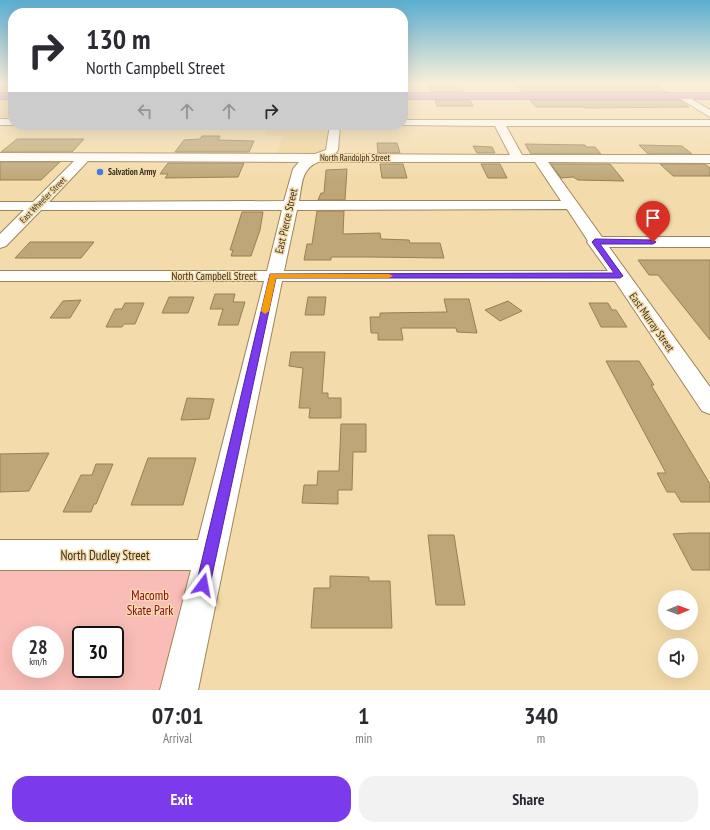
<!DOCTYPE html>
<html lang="en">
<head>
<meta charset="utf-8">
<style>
	body { margin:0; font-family:"PT Sans Narrow",sans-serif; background:#f2f2f3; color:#2b2b33; height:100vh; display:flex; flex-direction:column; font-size:15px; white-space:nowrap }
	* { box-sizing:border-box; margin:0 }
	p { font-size:13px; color:#7c7c81 }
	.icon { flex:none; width:22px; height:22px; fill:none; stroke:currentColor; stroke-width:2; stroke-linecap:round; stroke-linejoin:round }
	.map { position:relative; height:690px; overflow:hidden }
	.details { display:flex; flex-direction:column; background:#fff; flex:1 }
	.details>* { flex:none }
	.guide { position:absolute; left:8px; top:8px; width:400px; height:122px; border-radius:16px; box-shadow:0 4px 16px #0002; background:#fff; color:#2b2b33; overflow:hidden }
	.needle { width:26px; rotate:89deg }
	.buttons { position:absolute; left:658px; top:590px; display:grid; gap:8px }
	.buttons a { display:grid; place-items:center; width:40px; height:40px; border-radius:50%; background:#fff; box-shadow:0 4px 16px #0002; font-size:20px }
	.speed { position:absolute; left:12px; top:626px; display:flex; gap:8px; font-size:20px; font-weight:700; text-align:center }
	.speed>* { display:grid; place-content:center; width:52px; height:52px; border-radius:50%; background:#fff; box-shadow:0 4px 16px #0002; line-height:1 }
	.speed small { font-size:10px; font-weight:400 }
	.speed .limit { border:2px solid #111; border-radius:6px; background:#fff; color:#111 }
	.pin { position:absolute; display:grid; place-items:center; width:34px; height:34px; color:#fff; margin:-41px -17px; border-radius:50% 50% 50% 0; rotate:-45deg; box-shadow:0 0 4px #0007 }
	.pin .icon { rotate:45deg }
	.me { position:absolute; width:44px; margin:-22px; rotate:13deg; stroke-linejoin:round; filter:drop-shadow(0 0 3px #0008) }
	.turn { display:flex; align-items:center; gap:14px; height:84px; padding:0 12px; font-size:18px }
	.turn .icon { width:52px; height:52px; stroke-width:2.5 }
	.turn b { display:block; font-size:28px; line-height:34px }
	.lanes { display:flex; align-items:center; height:38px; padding:0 12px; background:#0003; justify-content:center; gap:20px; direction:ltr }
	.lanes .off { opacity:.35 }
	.eta { display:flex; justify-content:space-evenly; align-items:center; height:68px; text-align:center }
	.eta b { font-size:24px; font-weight:700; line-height:28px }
	.cta { display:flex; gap:8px; margin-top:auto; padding:8px 12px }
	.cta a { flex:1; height:46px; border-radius:16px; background:#7c3aed; color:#fff; font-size:16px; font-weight:700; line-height:46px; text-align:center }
	.cta a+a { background:#f2f2f3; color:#2b2b33 }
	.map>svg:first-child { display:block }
	.built { fill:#efd39b }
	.green { fill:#f9bcb6; fill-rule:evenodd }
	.building { fill:#bea678; stroke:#978053 }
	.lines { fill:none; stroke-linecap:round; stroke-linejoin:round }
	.minor-casing { stroke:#9c8658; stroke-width:2 }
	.highway-casing { stroke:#995a94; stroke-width:2 }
	.minor { fill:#fff; fill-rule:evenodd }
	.highway { fill:#cb70d3; fill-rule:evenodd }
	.route { fill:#7c3aed; stroke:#51269a }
	.slow { fill:#f59e0b }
	.poi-dot { fill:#4778ea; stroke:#f4dbab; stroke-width:1.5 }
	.labels { text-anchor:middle; stroke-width:3; stroke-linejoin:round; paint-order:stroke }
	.far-street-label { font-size:9px; fill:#3b311e; stroke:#f4dbab }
	.far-poi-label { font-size:9px; font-weight:bold; fill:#3b311e; stroke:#f4dbab; text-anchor:start }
	.street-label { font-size:11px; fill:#3b311e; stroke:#f4dbab }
	.near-street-label { font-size:13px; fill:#3b311e; stroke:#f4dbab }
	.near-park-label { font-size:13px; fill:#8b0517; stroke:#f4dbab }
</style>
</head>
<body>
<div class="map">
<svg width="710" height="690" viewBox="0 0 710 690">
	<rect width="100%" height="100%" fill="#f4dbab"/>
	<path class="built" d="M0,83h13v36l-5,3h-8z
		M268,125h67l-7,29 -53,4 8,-22 -19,-1z"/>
	<path class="green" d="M0,555h209l-30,135h-179zM21,635h34v34h-34zM81,635h34v34h-34z"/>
	<path class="building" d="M655,84l11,8h-144l-5,-6z
		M429,86h32l3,6h-33z
		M435,100h35l3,6h-36z
		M530,100h150l9,7 -104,1 -1,-1h-48z
		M202,136h18l-2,4 36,1 -5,11h-74l9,-12 16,-1z
		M17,139h67l-12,13h-71z
		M377,143h20l3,10h-22z
		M525,144l60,1 1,2h9l6,7h-70z
		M639,145l43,1 10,8h-44z
		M473,146l19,1 3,6h-18z
		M0,162h60l-19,18h-41z
		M168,163h76l-6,14 -73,1 3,-4h-8z
		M380,164h23l4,14h-25z
		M481,164h19l7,14h-19z
		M551,164h59l14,17 -46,-1 -5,-3 -12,1z
		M660,164h45l5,4v8h-37z
		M347,169l-2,31h-27l3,-7h3l2,-23z
		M317,211h27l-1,23 37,-1 1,6 28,1 1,3h30l4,15 -76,-1h-37v3h-27l3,-16h5z
		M242,212h21l-3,18 -9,26h-20l2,-6h-3z
		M30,242h64l-13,16h-66z
		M638,260h72v80l-52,-65h-9z
		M215,294h20l-2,8h12l-7,23h-20l5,-16h-13z
		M169,297h25l-6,16h-26z
		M308,297h18l-2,18h-19z
		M444,299h25l8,34 -20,-1 -1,-4h-55l2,12h-25v-7h-7l-1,-16h10v-4l67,-1z
		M81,300l-11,18h-20l13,-17z
		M508,301l14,10 -22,10 -15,-11z
		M125,303h19l-9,21h-11l-2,3h-16l9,-18h7z
		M589,303h19l4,7h4l11,17h-26z
		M291,352h34l-3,41h6v5h13v20h-32l1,-10h-11l4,-40 -14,-2z
		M606,361h33l15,24h-3l59,99v18h-29l-6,-10h-8l-10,-19h9z
		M187,398l27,1 -5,20 -28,1z
		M341,424h25v28h-13l-1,38h-14v14l-36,-1 2,-18h13l1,-14h21z
		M49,453l-20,38 -29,1v-38z
		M148,458h48l-13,47h-52z
		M96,464h17l-17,40h-2l-3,8h-28l18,-37h11z
		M690,533h20v37h-18l-19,-36z
		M428,535h26l11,70h-29z
		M330,576l39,1v4h21l2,47h-81l3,-40h16z"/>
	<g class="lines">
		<defs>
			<path id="minor" d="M0,83h8l-8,6z
				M682,93l28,17v7l-31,-19 -2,-2 2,-2z
				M0,119h13l1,6h-14z
				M403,120h307v6h-204l16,29h188v8l-162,-1 54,75h108v10h-101l101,140v27l-8,-3 -87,-130h-333l-84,409h-38l31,-120h-191v-30h198l66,-259h-264v-10h267l15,-61h-241l-35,36 -6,2v-14l24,-24h-24v-8h33l41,-41h-74v-8l315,1 11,-4 4,-25h10l-2,25 -3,4 175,1 -15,-29 -96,-1h4zM88,161l211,1 -6,7 -9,32 -235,1zM318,162h217l26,39h-262c3,-16 2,-32 19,-39zM567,209l21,32 -1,1 21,29h-324l13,-61z"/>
			<path id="highway" d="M0,93h13v6h-13z
				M403,93h307v6h-307z"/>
		</defs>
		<use href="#minor" class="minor-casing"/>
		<use href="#highway" class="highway-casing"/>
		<use href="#minor" class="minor"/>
		<use href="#highway" class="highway"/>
	</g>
	<linearGradient id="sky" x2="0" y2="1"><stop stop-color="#5aaed1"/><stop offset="0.46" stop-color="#faefd9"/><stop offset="1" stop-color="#faefd9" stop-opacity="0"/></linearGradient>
	<rect width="710" height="180" fill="url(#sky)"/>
	<path class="route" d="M595,239l58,1 3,2 -3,2h-53l23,32 -3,2h-344l-66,307 -2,5 -5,2 -5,-2 -2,-5 74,-311 344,-1 -22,-31z"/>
	<path class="slow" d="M270,274h119l4,2 -4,2h-113l-7,33 -4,3 -4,-3z"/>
	<circle class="poi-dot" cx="100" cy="172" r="4"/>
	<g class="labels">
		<g class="far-street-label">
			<text x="355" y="161">North Randolph Street</text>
			<text transform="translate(43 200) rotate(-45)" y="3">East Wheeler Street</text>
		</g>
		<g class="far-poi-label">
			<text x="108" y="175">Salvation Army</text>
		</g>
		<g class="street-label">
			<text transform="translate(286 221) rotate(-77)" y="4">East Pierce Street</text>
			<text x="214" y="280">North Campbell Street</text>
			<text transform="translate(652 322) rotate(55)" y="4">East Murray Street</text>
		</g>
		<g class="near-street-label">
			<text x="105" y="560">North Dudley Street</text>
		</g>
		<g class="near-park-label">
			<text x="150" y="600">Macomb<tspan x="150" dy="15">Skate Park</tspan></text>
		</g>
	</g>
</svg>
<div class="buttons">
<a><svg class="needle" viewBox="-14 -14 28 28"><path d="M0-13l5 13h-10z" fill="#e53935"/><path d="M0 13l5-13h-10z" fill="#7c7c81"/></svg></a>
<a><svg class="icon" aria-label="sound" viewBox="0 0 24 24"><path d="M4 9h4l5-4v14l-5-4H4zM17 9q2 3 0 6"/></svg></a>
</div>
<div class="speed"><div>28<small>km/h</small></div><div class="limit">30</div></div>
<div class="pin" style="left:653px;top:242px;background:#d93025"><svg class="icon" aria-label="arrive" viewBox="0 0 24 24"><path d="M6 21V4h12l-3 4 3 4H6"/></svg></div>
<svg class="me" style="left:203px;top:585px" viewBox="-20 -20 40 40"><path d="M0-17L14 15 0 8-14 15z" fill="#7c3aed" stroke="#fff" stroke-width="4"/></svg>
<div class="guide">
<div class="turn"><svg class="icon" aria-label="right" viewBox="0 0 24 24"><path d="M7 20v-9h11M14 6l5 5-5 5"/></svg><div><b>130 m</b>North Campbell Street</div></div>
<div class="lanes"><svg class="icon off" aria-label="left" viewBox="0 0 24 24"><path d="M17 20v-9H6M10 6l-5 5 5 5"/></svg><svg class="icon off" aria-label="ahead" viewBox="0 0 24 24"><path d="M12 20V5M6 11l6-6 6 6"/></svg><svg class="icon off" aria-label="ahead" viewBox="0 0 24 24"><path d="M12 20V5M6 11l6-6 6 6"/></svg><svg class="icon" aria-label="right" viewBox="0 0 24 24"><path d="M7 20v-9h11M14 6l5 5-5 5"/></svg></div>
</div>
</div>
<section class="details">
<div class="eta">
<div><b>07:01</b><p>Arrival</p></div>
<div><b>1</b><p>min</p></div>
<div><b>340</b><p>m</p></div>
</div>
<div class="cta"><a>Exit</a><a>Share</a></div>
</section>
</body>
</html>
